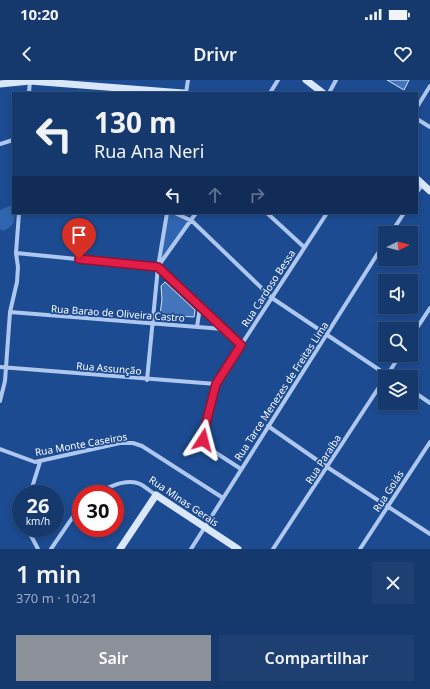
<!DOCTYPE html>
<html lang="pt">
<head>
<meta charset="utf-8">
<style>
	body { margin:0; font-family:"Noto Sans",sans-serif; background:#1e3f72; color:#f1f3f6; height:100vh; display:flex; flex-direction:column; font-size:15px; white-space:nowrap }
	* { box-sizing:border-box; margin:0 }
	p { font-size:13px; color:#9dacc2 }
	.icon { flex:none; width:22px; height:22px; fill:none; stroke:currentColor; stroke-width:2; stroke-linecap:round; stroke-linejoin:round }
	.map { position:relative; height:469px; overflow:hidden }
	.details { display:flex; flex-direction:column; background:#15386d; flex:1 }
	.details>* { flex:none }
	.hud { position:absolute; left:12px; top:12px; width:406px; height:122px; border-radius:0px; box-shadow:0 2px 6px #0003,0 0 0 1px #345280; background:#15386d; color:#f1f3f6; overflow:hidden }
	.needle { width:26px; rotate:84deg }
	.tools { position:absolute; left:378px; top:146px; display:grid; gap:8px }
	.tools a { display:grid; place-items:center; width:40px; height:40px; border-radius:0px; background:#15386d; box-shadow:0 2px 6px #0003,0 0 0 1px #345280; font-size:20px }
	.speed { position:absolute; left:12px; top:405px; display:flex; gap:8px; font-size:20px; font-weight:700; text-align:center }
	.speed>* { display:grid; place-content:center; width:52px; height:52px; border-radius:50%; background:#15386d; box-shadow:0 2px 6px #0003,0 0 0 1px #345280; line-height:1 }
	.speed small { font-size:10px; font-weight:400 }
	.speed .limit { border:6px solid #d22; background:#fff; color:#111 }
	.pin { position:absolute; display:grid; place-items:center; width:34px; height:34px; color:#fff; margin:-41px -17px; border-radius:50% 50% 50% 0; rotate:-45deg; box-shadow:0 0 4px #0007 }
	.pin .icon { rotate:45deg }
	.me { position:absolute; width:44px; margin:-22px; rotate:9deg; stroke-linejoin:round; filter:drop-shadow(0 0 3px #0008) }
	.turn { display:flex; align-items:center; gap:14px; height:84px; padding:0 16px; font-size:18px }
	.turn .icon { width:52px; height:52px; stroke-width:2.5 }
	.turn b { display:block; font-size:28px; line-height:34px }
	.lanes { display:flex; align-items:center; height:38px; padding:0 16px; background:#0003; justify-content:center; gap:20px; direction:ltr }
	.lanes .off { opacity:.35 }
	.round { display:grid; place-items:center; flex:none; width:42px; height:42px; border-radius:0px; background:#1e3f72 }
	.head { display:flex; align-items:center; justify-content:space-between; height:68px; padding:0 16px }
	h1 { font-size:24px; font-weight:600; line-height:30px }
	.primary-button { display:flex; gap:8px; margin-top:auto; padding:8px 16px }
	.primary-button a { flex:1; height:46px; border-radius:0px; background:#8c9099; color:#fff; font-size:16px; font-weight:600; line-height:46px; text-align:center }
	.primary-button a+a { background:#1e3f72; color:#f1f3f6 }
	.status { display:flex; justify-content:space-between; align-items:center; height:28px; padding:0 20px; background:#15386d; direction:ltr }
	.status svg { height:11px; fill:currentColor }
	header { display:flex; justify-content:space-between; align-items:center; height:52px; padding:0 16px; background:#15386d; font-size:18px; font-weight:600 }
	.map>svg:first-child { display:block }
	.green { fill:#2f64af }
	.building { fill:#4474b9; stroke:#d3e3fa }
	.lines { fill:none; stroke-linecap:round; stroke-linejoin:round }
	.street { stroke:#adc7ee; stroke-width:4 }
	.secondary { stroke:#dae6fa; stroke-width:7 }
	.route-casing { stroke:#92132f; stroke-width:10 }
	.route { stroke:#e11d48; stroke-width:7 }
	.labels { text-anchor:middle; stroke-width:3.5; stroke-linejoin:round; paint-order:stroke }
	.street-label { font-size:10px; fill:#fff; stroke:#1c4b91 }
</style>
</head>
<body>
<div class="status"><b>10:20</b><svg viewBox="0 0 49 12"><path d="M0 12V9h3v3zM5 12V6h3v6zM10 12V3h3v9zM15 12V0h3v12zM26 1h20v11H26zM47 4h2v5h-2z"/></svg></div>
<header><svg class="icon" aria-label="back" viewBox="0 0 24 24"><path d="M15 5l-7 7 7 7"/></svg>Drivr<svg class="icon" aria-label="heart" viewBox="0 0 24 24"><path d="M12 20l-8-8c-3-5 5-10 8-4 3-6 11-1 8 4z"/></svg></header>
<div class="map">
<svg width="430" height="469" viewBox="0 0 430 469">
	<rect width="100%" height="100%" fill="#1c4b91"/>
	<path class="green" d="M12,125l1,8h2c-1,11 -2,13 -12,18l-3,-2v-19z
		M168,133h4l19,9 -31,45z"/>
	<path class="building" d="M387,0h22l-5,10z
		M165,202l30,28 -1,7 -34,-2 2,-16 -1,-13z"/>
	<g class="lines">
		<path class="street" d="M29,13l1,-13
			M186,13l2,-13
			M270,13l8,-13
			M329,13l7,-13
			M417,27l13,-21
			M417,39l13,8
			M0,64l13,-4
			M417,112l6,-8
			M175,133l17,8 80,77 118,79
			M267,133l37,34
			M391,153l13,-20
			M16,173l142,14 83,78
			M159,185l37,-52
			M10,232l213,17
			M197,247l3,-20
			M411,257l19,-29
			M0,287l216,17
			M386,297l14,-22
			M147,300l11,-113 9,-54
			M411,310l19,13
			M0,321l5,-20 5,-69 7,-30 1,-15 -2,-14 3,-40
			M268,346l59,41 103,67
			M0,369l35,13 85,-19h13l9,3 81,52
			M241,389l-31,-20 -7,-9c-1,-12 10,-49 16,-61l108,-166
			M30,414l10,-32
			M93,414c13,-5 33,-17 47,-10 6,3 11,8 16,11
			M27,448l11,21
			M51,469l30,-44
			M191,469l194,-307
			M273,469l112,-171
			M360,469l70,-107"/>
		<path class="secondary" d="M306,0l17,13
			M0,4l30,-3 153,12
			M417,99l13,12
			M120,469l36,-54 82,54"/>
	</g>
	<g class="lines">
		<defs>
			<path id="route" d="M79,179l79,8 83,78 -25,39 -12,47 -1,9"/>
		</defs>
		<use href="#route" class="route-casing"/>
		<use href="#route" class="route"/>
	</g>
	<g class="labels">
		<g class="street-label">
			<text transform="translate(268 208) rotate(-57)" y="4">Rua Cardoso Bessa</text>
			<text transform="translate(118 233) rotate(4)" y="4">Rua Barao de Oliveira Castro</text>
			<text transform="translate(109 288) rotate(5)" y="4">Rua Assunção</text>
			<text transform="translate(281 311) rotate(-57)" y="4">Rua Tarce Menezes de Freitas Lima</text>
			<text transform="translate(81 364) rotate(-10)" y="4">Rua Monte Caseiros</text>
			<text transform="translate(323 379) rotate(-57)" y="4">Rua Paraíba</text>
			<text transform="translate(388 411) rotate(-57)" y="4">Rua Goiás</text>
			<text transform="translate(184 421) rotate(34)" y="4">Rua Minas Gerais</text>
		</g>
	</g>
</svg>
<div class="tools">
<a><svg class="needle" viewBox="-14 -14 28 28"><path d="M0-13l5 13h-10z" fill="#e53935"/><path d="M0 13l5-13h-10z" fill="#9dacc2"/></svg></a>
<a><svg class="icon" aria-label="sound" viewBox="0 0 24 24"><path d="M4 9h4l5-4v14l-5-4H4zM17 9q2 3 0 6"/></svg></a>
<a><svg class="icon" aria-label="search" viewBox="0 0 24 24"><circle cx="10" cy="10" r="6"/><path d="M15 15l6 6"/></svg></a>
<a><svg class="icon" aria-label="layers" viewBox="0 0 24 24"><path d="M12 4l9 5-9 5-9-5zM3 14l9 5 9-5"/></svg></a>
</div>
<div class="speed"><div>26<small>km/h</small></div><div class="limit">30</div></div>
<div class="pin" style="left:79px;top:179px;background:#d93025"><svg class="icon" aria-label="arrive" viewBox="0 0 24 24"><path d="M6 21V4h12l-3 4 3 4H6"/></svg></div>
<svg class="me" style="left:203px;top:360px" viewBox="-20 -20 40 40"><path d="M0-17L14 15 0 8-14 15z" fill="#e11d48" stroke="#fff" stroke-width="4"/></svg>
<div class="hud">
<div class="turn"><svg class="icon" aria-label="left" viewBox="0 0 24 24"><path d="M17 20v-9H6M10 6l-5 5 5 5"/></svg><div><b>130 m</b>Rua Ana Neri</div></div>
<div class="lanes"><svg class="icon" aria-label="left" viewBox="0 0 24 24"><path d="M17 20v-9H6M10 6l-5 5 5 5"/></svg><svg class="icon off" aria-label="ahead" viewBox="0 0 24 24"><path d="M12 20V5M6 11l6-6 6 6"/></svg><svg class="icon off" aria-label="right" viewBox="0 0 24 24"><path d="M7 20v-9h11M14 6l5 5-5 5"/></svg></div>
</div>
</div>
<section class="details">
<div class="head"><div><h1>1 min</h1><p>370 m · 10:21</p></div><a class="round"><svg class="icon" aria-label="close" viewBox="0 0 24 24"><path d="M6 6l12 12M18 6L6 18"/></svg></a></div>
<div class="primary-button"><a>Sair</a><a>Compartilhar</a></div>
</section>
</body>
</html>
